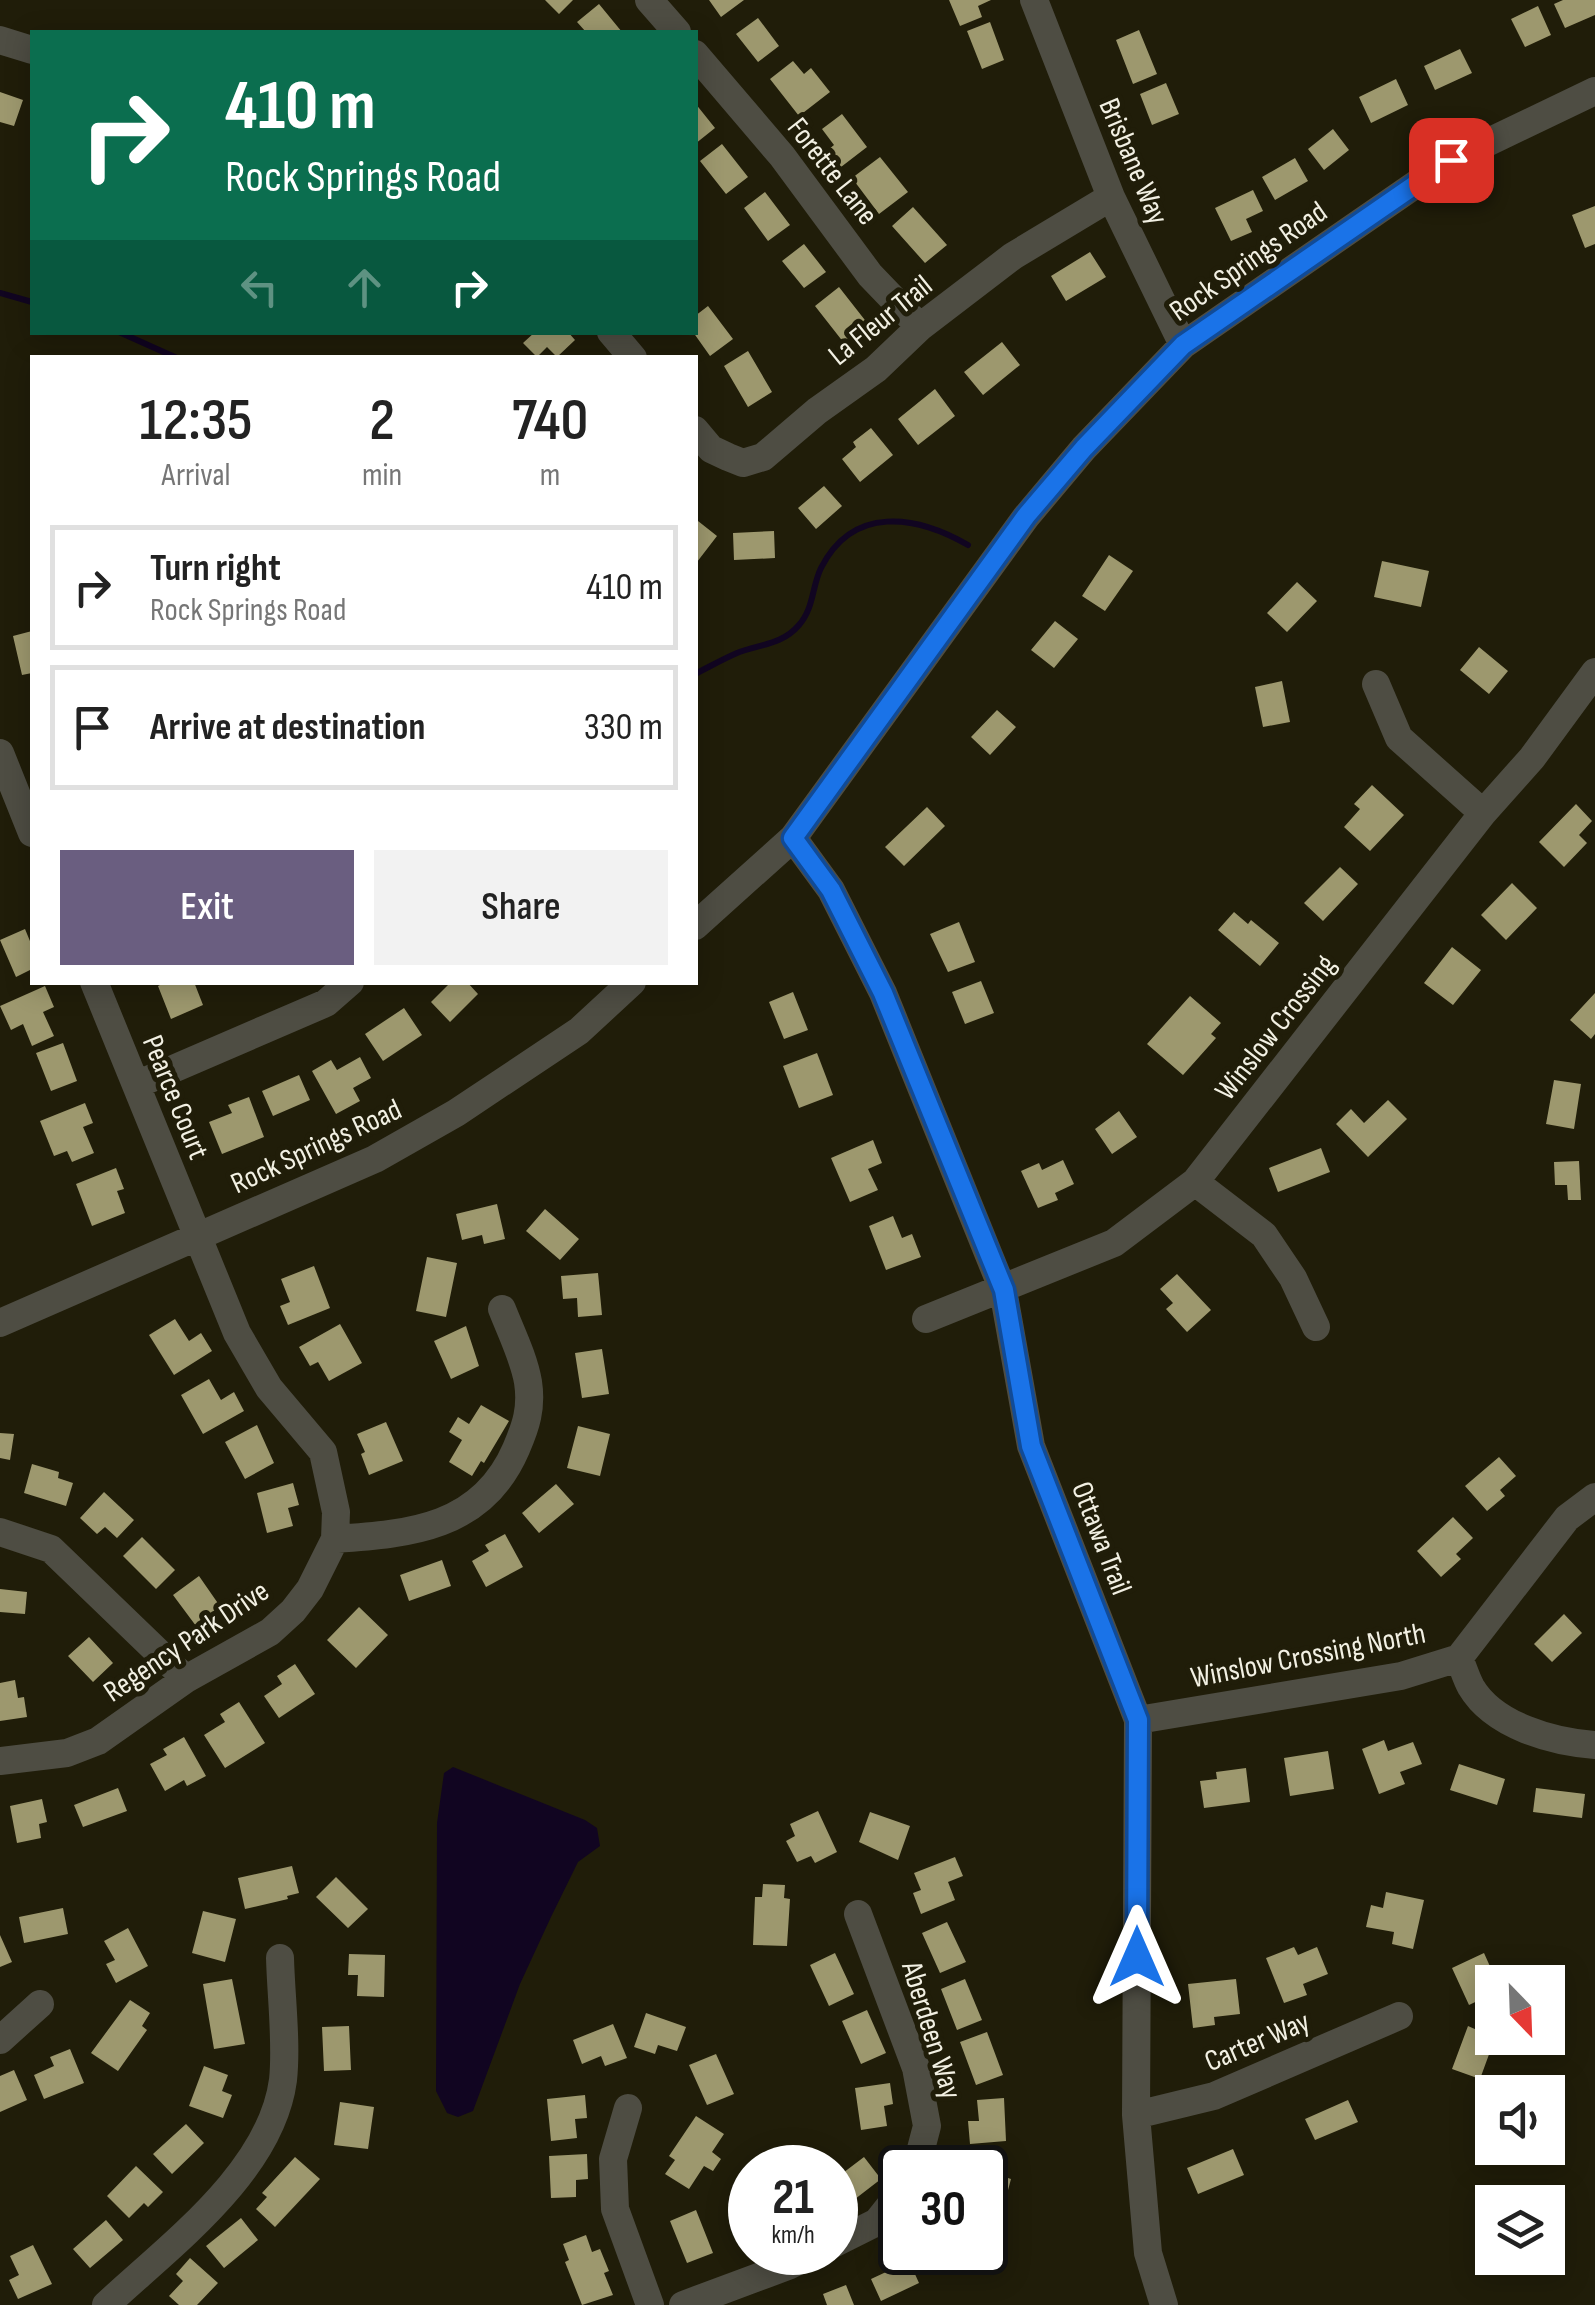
<!DOCTYPE html>
<html lang="en">
<head>
<meta charset="utf-8">
<style>
	body { margin:0; font-family:"Sofia Sans Condensed",sans-serif; background:#f2f2f2; color:#222; height:100vh; display:flex; flex-direction:column; font-size:38px; white-space:nowrap }
	* { box-sizing:border-box; margin:0 }
	p { font-size:32px; color:#767676 }
	.icon { flex:none; width:55px; height:55px; fill:none; stroke:currentColor; stroke-width:2; stroke-linecap:round; stroke-linejoin:round }
	.map { position:relative; flex:1; overflow:hidden }
	.details { position:absolute; left:30px; top:355px; width:668px; height:630px; display:flex; flex-direction:column; background:#fff; border-radius:0px; box-shadow:0 5px 25px #0003 }
	.details>* { flex:none }
	.hud { position:absolute; left:30px; top:30px; width:668px; height:305px; border-radius:0px; box-shadow:0 5px 25px #0003; background:#0b6e4f; color:#fff; overflow:hidden }
	.needle { width:65px; rotate:157deg }
	.buttons { position:absolute; left:1475px; top:1965px; display:grid; gap:20px }
	.buttons a { display:grid; place-items:center; width:90px; height:90px; border-radius:0px; background:#fff; box-shadow:0 5px 25px #0003; font-size:50px }
	.speed { position:absolute; left:728px; top:2145px; display:flex; gap:20px; font-size:50px; font-weight:700; text-align:center }
	.speed>* { display:grid; place-content:center; width:130px; height:130px; border-radius:50%; background:#fff; box-shadow:0 5px 25px #0003; line-height:1 }
	.speed small { font-size:25px; font-weight:400 }
	.speed .limit { border:5px solid #111; border-radius:15px; background:#fff; color:#111 }
	.pin { position:absolute; display:grid; place-items:center; width:85px; height:85px; color:#fff; margin:-42px; border-radius:20px; box-shadow:0 5px 15px #0006 }
	.me { position:absolute; width:110px; margin:-55px; rotate:0deg; stroke-linejoin:round; filter:drop-shadow(0 0 8px #0008) }
	.turn { display:flex; align-items:center; gap:35px; height:210px; padding:0 30px; font-size:45px }
	.turn .icon { width:130px; height:130px; stroke-width:2.5 }
	.turn b { display:block; font-size:70px; line-height:85px }
	.lanes { display:flex; align-items:center; height:95px; padding:0 30px; background:#0003; justify-content:center; gap:50px; direction:ltr }
	.lanes .off { opacity:.35 }
	.eta { display:flex; justify-content:space-evenly; align-items:center; height:170px; text-align:center }
	.eta b { font-size:60px; font-weight:600; line-height:70px }
	.cta { display:flex; gap:20px; margin-top:auto; padding:20px 30px }
	.cta a { flex:1; height:115px; border-radius:0px; background:#6a5e80; color:#fff; font-size:40px; font-weight:600; line-height:115px; text-align:center }
	.cta a+a { background:#f2f2f2; color:#222 }
	ul { padding:0; list-style:none }
	li { display:flex; align-items:center; gap:30px; height:125px; margin:0 20px 15px; padding:0 10px; border:5px solid #e0e0e0; border-radius:0px }
	li div { flex:1 }
	li b { display:block; font-size:38px }
	li em { font-style:normal }
	.map>svg:first-child { display:block }
	.water { fill:#110521 }
	.lines { fill:none; stroke-linecap:round; stroke-linejoin:round }
	.stream { stroke:#110521; stroke-width:6 }
	.building { fill:#9d986e }
	.minor { stroke:#4e4d43; stroke-width:28 }
	.route-casing { stroke:#114b97; stroke-width:25 }
	.route { stroke:#1a73e8; stroke-width:18 }
	.labels { text-anchor:middle; stroke-width:10; stroke-linejoin:round; paint-order:stroke }
	.street-label { font-size:30px; fill:#f2f0e3; stroke:#201d09 }
</style>
</head>
<body>
<div class="map">
<svg width="1595" height="2305" viewBox="0 0 1595 2305">
	<rect width="100%" height="100%" fill="#201d09"/>
	<path class="water" d="M453,1767l132,53 12,8 3,18 -22,16 -27,55 -31,67 -47,127 -15,6 -11,-4 -11,-22 1,-268 7,-50z"/>
	<g class="lines">
		<path class="stream" d="M0,293l32,9
			M119,332l58,26
			M695,674c14,-7 28,-15 42,-21 23,-9 45,-8 62,-28 15,-17 13,-39 22,-57 32,-63 95,-53 147,-23"/>
	</g>
	<path class="building" d="M545,0h28l-14,14z
		M709,0h35l-23,17z
		M949,0h42l-13,6 4,11 -22,9z
		M1563,0h32v15l-30,13 -11,-24z
		M599,4l23,28h-36l-9,-10z
		M1538,6l13,29 -26,12 -14,-28z
		M758,18l21,28 -21,16 -22,-28z
		M990,22l14,38 -22,9 -15,-38z
		M1139,30l18,44 -24,10 -17,-44z
		M1460,49l12,24 -37,17 -11,-24z
		M793,61l11,13 7,-6 19,24 -31,24 -29,-37z
		M1396,79l12,26 -37,18 -12,-26z
		M1166,83l13,31 -27,11 -12,-31z
		M0,92l23,8 -9,26 -14,-4z
		M695,103l20,25 -20,16z
		M842,114l25,33 -26,20 -13,-17 6,-5 -12,-16z
		M1333,129l16,21 -25,20 -16,-21z
		M722,144l26,33 -22,17 -26,-33z
		M880,157l28,35 -29,22 -27,-36z
		M1295,158l13,23 -33,19 -13,-23z
		M1253,190l10,21 -17,8 6,13 -21,9 -16,-33z
		M765,192l25,33 -22,16 -24,-33z
		M1595,206v38l-10,4 -13,-33z
		M913,207l34,38 -22,18 -33,-37z
		M804,244l22,28 -22,16 -22,-27z
		M1090,252l16,25 -40,24 -15,-25z
		M839,287l29,37 -24,19 -29,-37z
		M708,306l25,33 -23,17 -17,-24 2,-16z
		M535,332h33l7,8 -18,17 -10,-10 -10,10 -14,-14z
		M1002,342l18,23 -37,30 -19,-23z
		M748,351l24,41 -24,15 -24,-41z
		M935,389l20,27 -37,29 -20,-26z
		M871,428l22,27 -33,27 -18,-23 14,-12 -3,-5z
		M824,486l18,20 -26,23 -18,-21z
		M698,521l19,15 -20,26 -2,-36z
		M774,531l1,27 -41,2 -1,-27z
		M1109,555l24,16 -28,40 -23,-15z
		M1382,561l47,10 -8,36 -47,-10z
		M1297,582l20,19 -30,31 -20,-19z
		M1055,621l23,18 -24,29 -23,-18z
		M32,631v42l-10,2 -9,-39z
		M1479,647l29,24 -19,23 -29,-24z
		M1282,681l8,41 -27,5 -8,-40z
		M997,710l19,17 -26,28 -19,-18z
		M1372,785l32,30 -34,36 -26,-24 16,-18 -6,-5z
		M1576,804l16,17 -13,14 8,8 -23,24 -25,-25z
		M927,807l18,19 -41,40 -19,-19z
		M1340,867l18,17 -35,37 -19,-18z
		M1512,883l25,25 -31,32 -25,-25z
		M1234,912l14,12 3,-4 28,23 -19,23 -42,-36z
		M959,922l16,40 -27,10 -18,-38z
		M25,929l7,17v23l-16,8 -16,-37z
		M1452,947l29,23 -28,35 -29,-22z
		M981,981l13,32 -29,11 -13,-32z
		M166,982h28l9,23 -32,14 -13,-33z
		M451,982h16l11,12 -28,28 -19,-20z
		M45,986l9,21 -11,5 11,24 -22,10 -9,-22 -12,6 -11,-24z
		M793,992l15,38 -24,9 -15,-37z
		M1595,993v41l-4,5 -21,-19z
		M1190,996l31,27 -10,11 5,4 -33,37 -36,-31z
		M404,1008l18,27 -39,26 -18,-27z
		M63,1043l14,38 -26,10 -15,-38z
		M817,1053l16,42 -34,13 -16,-42z
		M360,1057l11,21 -18,10 7,13 -24,13 -24,-43 19,-11 6,10z
		M299,1075l11,25 -37,16 -11,-25z
		M1554,1080l27,4 -7,45 -28,-5z
		M249,1097l15,40 -42,17 -13,-32 23,-9 -4,-8z
		M1388,1100l19,19 -39,38 -32,-33 15,-15 13,14z
		M85,1103l8,20 -10,4 11,26 -22,9 -5,-11 -13,5 -14,-35z
		M1119,1111l18,26 -25,17 -17,-25z
		M873,1140l9,23 -14,6 10,21 -28,12 -19,-44z
		M1321,1148l9,24 -52,20 -9,-24z
		M1063,1160l11,24 -19,9 3,7 -20,8 -17,-37 18,-8 3,7z
		M1579,1161l2,39h-13l-1,-15h-12l-1,-23z
		M116,1168l8,21 -7,2 8,22 -33,13 -16,-42z
		M497,1204l8,35 -21,5 -2,-9 -20,5 -6,-26z
		M545,1209l34,30 -19,21 -34,-29z
		M893,1216l9,22 10,-4 9,23 -35,13 -17,-44z
		M427,1257l30,6 -11,54 -30,-6z
		M314,1266l16,42 -42,17 -8,-19 10,-4 -9,-23z
		M598,1273l4,42 -24,2 -1,-19 -14,1 -2,-23z
		M1177,1274l34,36 -24,22 -21,-23 7,-6 -13,-14z
		M175,1319l14,22 12,-8 11,18 -38,24 -25,-40z
		M340,1324l22,39 -33,18 -11,-19 -8,4 -11,-19z
		M466,1326l13,40 -28,13 -17,-38z
		M602,1349l7,45 -27,4 -7,-45z
		M209,1379l12,21 13,-8 10,19 -41,23 -22,-39z
		M481,1405l28,16 -25,42 -3,-2 -9,15 -23,-14 13,-22 -13,-8 9,-15 11,7z
		M386,1422l17,39 -34,14 -8,-21 4,-2 -8,-18z
		M257,1425l17,38 -29,16 -20,-37z
		M578,1426l32,8 -10,42 -33,-8z
		M0,1433l14,1 -4,26 -10,-2z
		M1499,1457l17,19 -16,14 5,6 -18,15 -22,-25z
		M32,1464l27,8 -1,6 15,5 -7,23 -42,-13z
		M293,1483l6,22 -11,3 5,18 -26,7 -10,-40z
		M556,1484l18,20 -35,29 -17,-20z
		M104,1492l30,28 -17,18 -12,-11 -8,7 -17,-16z
		M1453,1517l20,21 -17,16 5,5 -20,18 -24,-26z
		M505,1534l18,33 -37,20 -14,-26 17,-10 -4,-6z
		M142,1537l33,33 -19,19 -33,-33z
		M442,1560l9,26 -42,15 -9,-26z
		M199,1576l25,36 -25,18 -26,-35z
		M0,1589l27,3 -2,22 -25,-2z
		M359,1607l29,28 -32,33 -29,-28z
		M1564,1614l18,19 -30,29 -18,-18z
		M89,1637l24,26 -20,19 -25,-26z
		M295,1664l20,30 -36,24 -15,-22 18,-12 -5,-8z
		M15,1680l3,18 6,-1 3,20 -27,4v-38z
		M239,1702l26,41 -40,25 -21,-33 21,-13 -5,-8z
		M184,1737l22,39 -19,10 -3,-6 -19,11 -15,-27 17,-9 -4,-6z
		M1384,1740l4,11 25,-9 9,22 -22,8 5,12 -26,10 -17,-45z
		M1328,1751l6,38 -44,7 -6,-38z
		M1459,1764l46,15 -8,26 -47,-15z
		M1246,1768l4,34 -46,6 -4,-27 17,-2 -1,-7z
		M118,1788l9,23 -44,16 -9,-22z
		M1536,1788l49,6 -3,24 -49,-6z
		M42,1799l5,23 -8,2 2,14 -24,5 -7,-37z
		M818,1811l19,41 -22,11 -4,-7 -14,6 -11,-21 9,-5 -5,-12z
		M870,1812l40,14 -12,34 -39,-18z
		M955,1857l8,19 -15,6 7,18 -34,14 -8,-21 8,-3 -7,-17z
		M292,1866l7,27 -12,3 1,3 -43,10 -7,-31z
		M336,1877l32,32 -20,19 -32,-31z
		M763,1884l22,1 -1,13 6,1 -3,47 -34,-1 2,-48h7z
		M1386,1892l38,8 -11,49 -21,-5 2,-12 -28,-5 5,-22 12,3z
		M63,1908l5,26 -44,9 -5,-26z
		M203,1911l33,8 -11,43 -33,-9z
		M947,1922l19,40 -26,11 -18,-40z
		M128,1928l20,38 -32,17 -10,-19 9,-4 -11,-19z
		M0,1935l12,27 -12,5z
		M1294,1947l4,8 19,-8 11,27 -25,10 4,11 -23,8 -18,-45z
		M835,1953l19,41 -25,12 -19,-41z
		M1484,1953l13,29h-5v12l-23,11 -17,-37z
		M349,1954l36,1 -1,42 -27,-1 1,-21h-10z
		M232,1979l13,65 -31,5 -11,-65z
		M965,1979l17,41 -25,10 -16,-41z
		M1236,1979l4,35 -26,3 1,8 -22,3 -5,-44z
		M130,2000l20,13 -8,13 5,4 -29,41 -27,-18z
		M867,2010l19,43 -25,11 -19,-43z
		M646,2013l40,14 -9,24 -19,-6 -3,9 -21,-7z
		M613,2024l14,34 -22,8 -4,-10 -19,8 -9,-24z
		M349,2026l2,44 -27,1 -2,-44z
		M1468,2026l27,12 -15,41 -28,-10z
		M987,2032l16,43 -27,10 -16,-43z
		M70,2049l14,34 -40,16 -10,-24 20,-9 -4,-9z
		M716,2054l18,40 -27,11 -18,-40z
		M204,2066l24,9 -6,16 10,4 -9,23 -34,-12z
		M14,2070l13,30 -27,12v-36z
		M890,2083l3,21 -9,2 3,20 -26,4 -6,-42z
		M585,2095l2,23 -12,1 2,19 -26,3 -4,-42z
		M1004,2098l2,43 -36,3 -2,-23h11l-2,-21z
		M1348,2100l10,22 -43,18 -10,-21z
		M340,2102l34,5 -6,42 -34,-4z
		M696,2116l28,18 -12,18 9,7 -8,12 -9,-5 -15,23 -24,-15 10,-14 -6,-4z
		M186,2124l18,19 -32,31 -19,-20z
		M1233,2149l11,26 -46,19 -11,-26z
		M587,2154l1,25 -12,1v17l-25,1 -2,-42z
		M295,2157l25,22 -45,48 -19,-18 11,-12 -5,-4z
		M864,2157l17,22 -35,27 -11,-14v-13z
		M966,2157l33,9 -3,8 15,5 -7,26 -19,-5v-32h-22z
		M136,2166l27,26 -15,15 -4,-4 -15,15 -22,-22z
		M696,2210l17,43 -26,10 -17,-42z
		M241,2218l17,22 -34,28 -18,-22z
		M106,2220l17,20 -33,28 -17,-19z
		M586,2235l6,17 8,-3 9,22 -5,2 9,22 -31,10 -17,-43 4,-2 -6,-16z
		M33,2245l19,39 -34,15 -9,-19 10,-5 -9,-19z
		M898,2252h7l14,31 -38,18 -10,-22 15,-7 -6,-11z
		M919,2252h27l-16,14z
		M190,2258l28,25 -21,22h-18l-10,-9 14,-15 -7,-7z
		M846,2285l8,20h-27l-4,-11z"/>
	<g class="lines">
		<path class="minor" d="M649,0l28,32
			M1034,0l77,197 72,148
			M0,40l32,10
			M695,54l87,102 88,119 50,52
			M611,332l22,26
			M695,430l16,19 17,8 15,6 20,-6 54,-46 59,-42 44,-42 93,-71 98,-59
			M1376,684l23,54 84,75
			M0,753l32,80
			M793,838l38,52 52,103 120,297 28,156 107,274 -2,395 12,138 16,52
			M695,926l98,-88 233,-321 58,-69 99,-103 268,-185 144,-69
			M136,1085l190,-82 24,-21
			M1195,1182l69,53 29,43 23,49
			M926,1319l188,-76 81,-61 288,-369 49,-55 63,-86
			M0,1323l375,-164 81,-46 123,-82 53,-49
			M0,1532l51,17 135,130
			M335,1539c75,-5 147,-11 181,-90 10,-23 16,-41 12,-67 -4,-24 -17,-50 -26,-73
			M1459,1658c4,9 7,20 12,29 23,39 82,55 124,58
			M1138,1720l263,-44 58,-18 108,-140 28,-21
			M0,1761l67,-8 31,-12 88,-62 84,-47 23,-21 17,-22 25,-50 1,-27 -13,-60 -54,-64 -32,-55 -143,-351
			M858,1914l58,154 11,58 -11,42
			M0,2040l40,-36
			M628,2108l-15,51 2,50 35,96
			M1136,2115l78,-19 185,-80
			M835,2243l42,-21 23,-29
			M106,2305c63,-59 165,-133 177,-225 4,-37 -2,-84 -3,-122
			M683,2305l105,-39 28,-14"/>
	</g>
	<g class="lines">
		<defs>
			<path id="route" d="M1137,1957l1,-237 -107,-274 -27,-156 -121,-297 -52,-103 -38,-52 233,-322 58,-68 99,-103 268,-185"/>
		</defs>
		<use href="#route" class="route-casing"/>
		<use href="#route" class="route"/>
	</g>
	<g class="labels">
		<g class="street-label">
			<text transform="translate(1134 161) rotate(67)" y="10">Brisbane Way</text>
			<text transform="translate(833 171) rotate(52)" y="10">Forette Lane</text>
			<text transform="translate(1248 261) rotate(-35)" y="10">Rock Springs Road</text>
			<text transform="translate(880 320) rotate(-39)" y="10">La Fleur Trail</text>
			<text transform="translate(1275 1027) rotate(-52)" y="10">Winslow Crossing</text>
			<text transform="translate(176 1097) rotate(68)" y="10">Pearce Court</text>
			<text transform="translate(316 1146) rotate(-25)" y="10">Rock Springs Road</text>
			<text transform="translate(1102 1538) rotate(69)" y="10">Ottawa Trail</text>
			<text transform="translate(186 1641) rotate(-34)" y="10">Regency Park Drive</text>
			<text transform="translate(1308 1655) rotate(-11)" y="10">Winslow Crossing North</text>
			<text transform="translate(932 2030) rotate(73)" y="10">Aberdeen Way</text>
			<text transform="translate(1257 2041) rotate(-23)" y="10">Carter Way</text>
		</g>
	</g>
</svg>
<div class="buttons">
<a><svg class="needle" viewBox="-14 -14 28 28"><path d="M0-13l5 13h-10z" fill="#e53935"/><path d="M0 13l5-13h-10z" fill="#767676"/></svg></a>
<a><svg class="icon" aria-label="sound" viewBox="0 0 24 24"><path d="M4 9h4l5-4v14l-5-4H4zM17 9q2 3 0 6"/></svg></a>
<a><svg class="icon" aria-label="layers" viewBox="0 0 24 24"><path d="M12 4l9 5-9 5-9-5zM3 14l9 5 9-5"/></svg></a>
</div>
<div class="speed"><div>21<small>km/h</small></div><div class="limit">30</div></div>
<div class="pin" style="left:1451px;top:160px;background:#d93025"><svg class="icon" aria-label="arrive" viewBox="0 0 24 24"><path d="M6 21V4h12l-3 4 3 4H6"/></svg></div>
<svg class="me" style="left:1137px;top:1957px" viewBox="-20 -20 40 40"><path d="M0-17L14 15 0 8-14 15z" fill="#1a73e8" stroke="#fff" stroke-width="4"/></svg>
<div class="hud">
<div class="turn"><svg class="icon" aria-label="right" viewBox="0 0 24 24"><path d="M7 20v-9h11M14 6l5 5-5 5"/></svg><div><b>410 m</b>Rock Springs Road</div></div>
<div class="lanes"><svg class="icon off" aria-label="left" viewBox="0 0 24 24"><path d="M17 20v-9H6M10 6l-5 5 5 5"/></svg><svg class="icon off" aria-label="ahead" viewBox="0 0 24 24"><path d="M12 20V5M6 11l6-6 6 6"/></svg><svg class="icon" aria-label="right" viewBox="0 0 24 24"><path d="M7 20v-9h11M14 6l5 5-5 5"/></svg></div>
</div>
<section class="details">
<div class="eta">
<div><b>12:35</b><p>Arrival</p></div>
<div><b>2</b><p>min</p></div>
<div><b>740</b><p>m</p></div>
</div>
<ul>
<li><svg class="icon" aria-label="right" viewBox="0 0 24 24"><path d="M7 20v-9h11M14 6l5 5-5 5"/></svg><div><b>Turn right</b><p>Rock Springs Road</p></div><em>410 m</em></li>
<li><svg class="icon" aria-label="arrive" viewBox="0 0 24 24"><path d="M6 21V4h12l-3 4 3 4H6"/></svg><div><b>Arrive at destination</b></div><em>330 m</em></li>
</ul>
<div class="cta"><a>Exit</a><a>Share</a></div>
</section>
</div>
</body>
</html>
